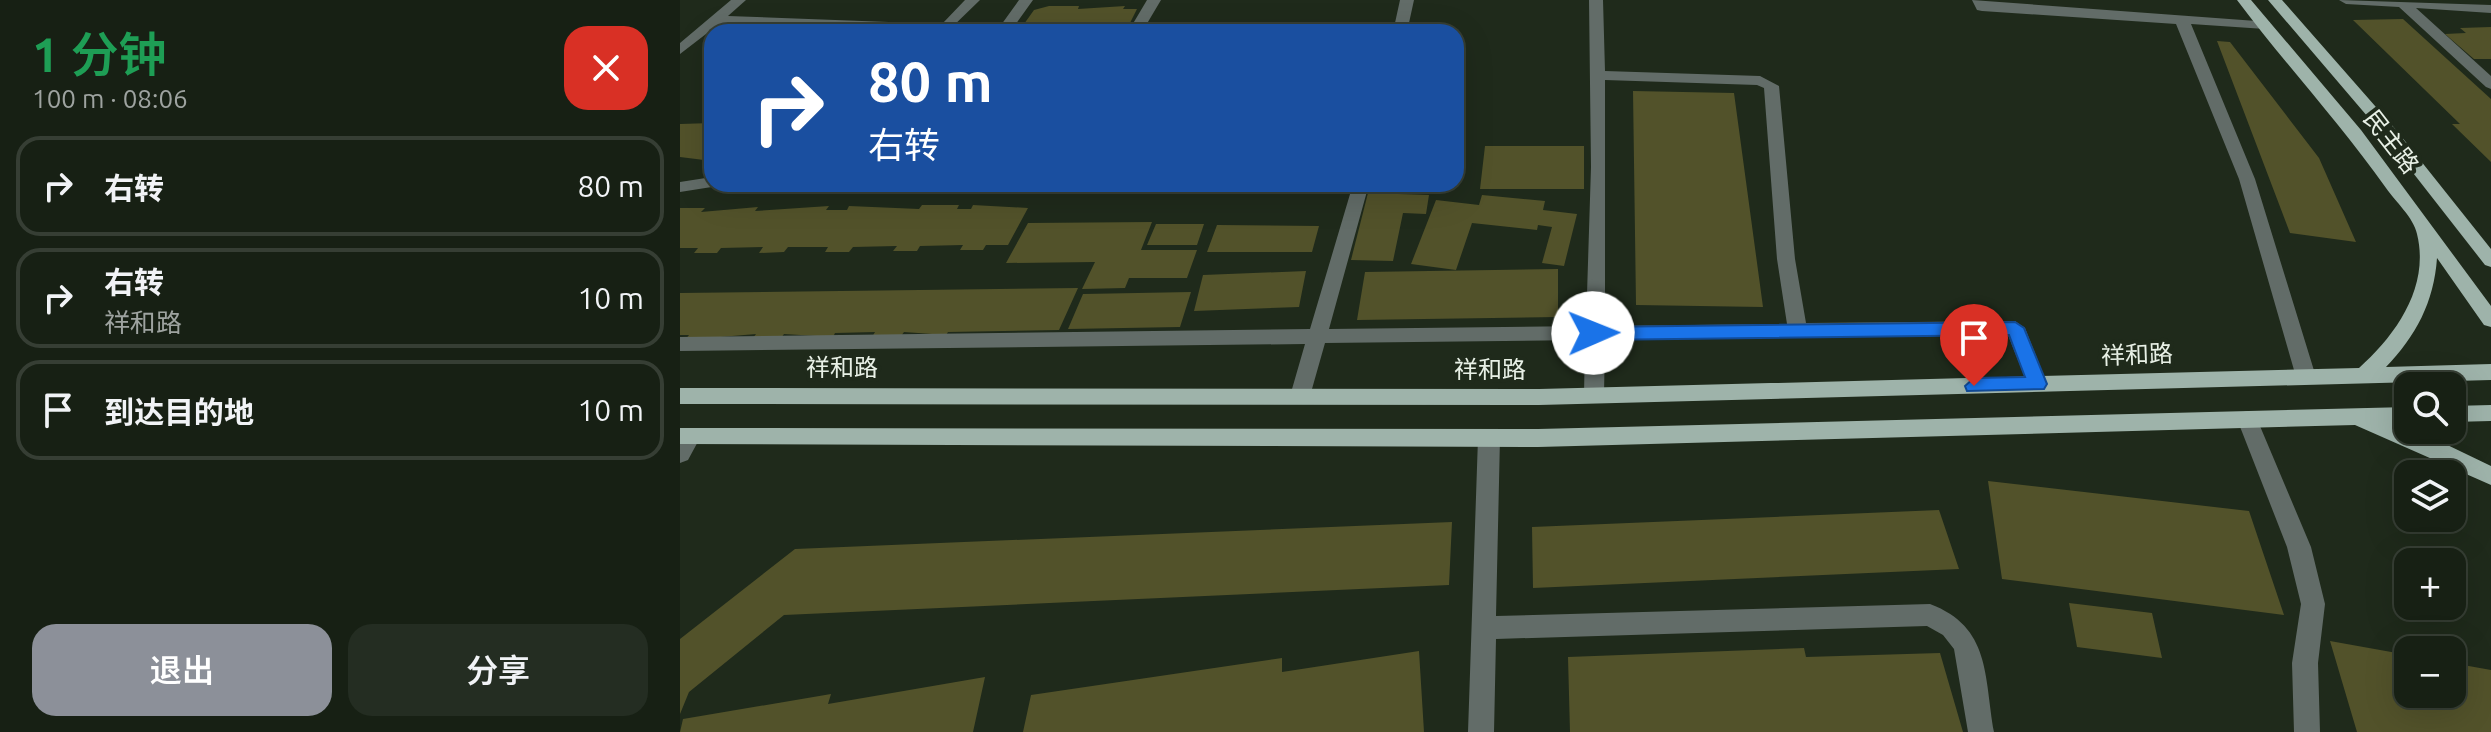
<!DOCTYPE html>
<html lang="zh">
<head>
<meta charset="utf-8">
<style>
	body { margin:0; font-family:Ubuntu,"Noto Sans SC",sans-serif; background:#242d22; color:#f1f3f6; height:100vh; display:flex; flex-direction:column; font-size:30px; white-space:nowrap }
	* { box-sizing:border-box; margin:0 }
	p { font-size:26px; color:#9ea3a0 }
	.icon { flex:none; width:44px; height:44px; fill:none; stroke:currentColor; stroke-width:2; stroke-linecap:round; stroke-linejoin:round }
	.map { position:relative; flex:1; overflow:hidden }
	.sheet { display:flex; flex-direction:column; background:#172014; width:680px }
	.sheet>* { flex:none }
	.hud { position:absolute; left:24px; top:24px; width:760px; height:168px; border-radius:24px; box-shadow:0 8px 32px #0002,0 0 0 2px #363e34; background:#1a4fa0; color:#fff; overflow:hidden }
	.fabs { position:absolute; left:1714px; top:372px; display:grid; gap:16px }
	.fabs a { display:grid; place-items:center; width:72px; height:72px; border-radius:16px; background:#172014; box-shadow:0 8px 32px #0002,0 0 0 2px #363e34; font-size:40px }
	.pin { position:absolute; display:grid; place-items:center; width:68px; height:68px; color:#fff; margin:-82px -34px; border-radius:50% 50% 50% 0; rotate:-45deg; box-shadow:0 0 8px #0007 }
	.pin .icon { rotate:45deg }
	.me { position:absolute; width:88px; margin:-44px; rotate:89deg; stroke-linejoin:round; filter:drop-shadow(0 0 6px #0008) }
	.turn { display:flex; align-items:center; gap:28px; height:168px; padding:0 32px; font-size:36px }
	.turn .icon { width:104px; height:104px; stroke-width:2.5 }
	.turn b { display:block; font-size:56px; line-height:68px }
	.round { display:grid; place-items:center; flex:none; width:84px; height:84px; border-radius:24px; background:#242d22 }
	.summary { display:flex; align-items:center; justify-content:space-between; height:136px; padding:0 32px }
	h1 { font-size:48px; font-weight:600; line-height:60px; color:#1e9e55 }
	.primary-button { display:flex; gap:16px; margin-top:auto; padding:16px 32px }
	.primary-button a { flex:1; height:92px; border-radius:24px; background:#8c9099; color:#fff; font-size:32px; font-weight:600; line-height:92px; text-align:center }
	.primary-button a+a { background:#242d22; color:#f1f3f6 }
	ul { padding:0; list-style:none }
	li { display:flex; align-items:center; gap:24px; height:100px; margin:0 16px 12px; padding:0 16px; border:4px solid #363e34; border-radius:24px }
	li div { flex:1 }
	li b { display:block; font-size:30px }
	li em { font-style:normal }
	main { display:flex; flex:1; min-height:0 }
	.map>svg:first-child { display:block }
	.building { fill:#52522a }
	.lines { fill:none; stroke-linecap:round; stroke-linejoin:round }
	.minor { fill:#626c68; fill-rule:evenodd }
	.major { fill:#9eb3aa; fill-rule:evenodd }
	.route { fill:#1a73e8; stroke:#114b97; stroke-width:2 }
	.labels { text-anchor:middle; stroke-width:8; stroke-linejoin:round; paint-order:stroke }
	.street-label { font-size:24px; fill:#e8f0e6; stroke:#1f2a1b }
</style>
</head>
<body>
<main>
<section class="sheet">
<div class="summary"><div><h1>1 分钟</h1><p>100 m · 08:06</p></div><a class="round" style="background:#d93025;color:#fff"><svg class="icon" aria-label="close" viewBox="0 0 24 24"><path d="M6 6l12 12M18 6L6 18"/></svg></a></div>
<ul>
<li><svg class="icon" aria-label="right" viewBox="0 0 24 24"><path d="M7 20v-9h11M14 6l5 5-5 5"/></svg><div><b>右转</b></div><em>80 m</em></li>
<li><svg class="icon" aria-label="right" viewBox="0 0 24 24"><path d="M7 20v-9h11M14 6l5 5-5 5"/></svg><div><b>右转</b><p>祥和路</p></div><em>10 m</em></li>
<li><svg class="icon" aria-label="arrive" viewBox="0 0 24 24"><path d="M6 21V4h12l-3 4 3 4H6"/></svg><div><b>到达目的地</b></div><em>10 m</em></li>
</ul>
<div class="primary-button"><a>退出</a><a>分享</a></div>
</section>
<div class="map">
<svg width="1811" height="732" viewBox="0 0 1811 732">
	<rect width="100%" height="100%" fill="#1f2a1b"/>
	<path class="building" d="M369,6h30l-1,3 47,-3 -2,3h14l-11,22h-107l15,-21z
		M1723,19l88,80v63l-39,-38h8l-107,-104z
		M1811,27v32h-17l-29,-25 21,-1 -6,-5z
		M1537,41l13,1 89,116 37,84 -66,-9z
		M953,91l101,2 29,214 -127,-2z
		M32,123v38l-32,-4v-33z
		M805,146h99v43h-104z
		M688,193l61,2 -3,19 -23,-1 -10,48 -42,-1z
		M802,195l63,6 -2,9 34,4 -13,52 -22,-3 10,-36 -14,-2 -1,5 -65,-7 -16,47 -45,-6 25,-64 43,5z
		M242,205h37l-2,4h14l2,-4 55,3 -20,37h-22l-3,5h-23l3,-5 -43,1 -3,5h-24l4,-5 -44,1 -4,5h-24l3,-5h-40l-4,5 -25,1 4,-6 -42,1 -4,5h-23l4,-5h-18v-40h25l-4,4 57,-5 -3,4 74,-5 -3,4h21l2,-4 70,3z
		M472,222l-11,28h56l-10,28h-58l-4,10 -43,1 13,-27 -89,1 22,-40z
		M476,224h48l-7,21h-50z
		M537,225l102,1 -7,26h-105z
		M878,269v48l-201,3 8,-48z
		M626,271l-7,36 -105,4 9,-36z
		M398,288l-19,42 -111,2 -2,3 -42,-3 -3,4 -29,1 3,-5 -40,1 -2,4 -49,-3 -3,4h-28l3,-4 -71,6 4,-5h-9v-42z
		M511,292l-11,35 -112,2 15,-35z
		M1308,481l261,30 35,104 -282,-36z
		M1259,510l20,59 -426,19 -1,-61z
		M772,522l-3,63 -665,30 -95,77 -9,22v-75l115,-90z
		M1389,603l83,10 10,45 -85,-11z
		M1650,641l78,14v39h44v-31l39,7v62h-134z
		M1124,648l2,9 134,-4 23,79h-393l-2,-75z
		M739,651l5,81h-401l8,-37 251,-37v14z
		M305,677l-12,55h-293l3,-13 148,-25 -3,10z"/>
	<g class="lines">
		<path class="minor" d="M51,0h15l-18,16 214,8 23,-24h15l-33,32 -228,-8 -39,30v-11z
			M339,0h14l-23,32h-14z
			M467,0h14l-19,32h-14z
			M720,0h14l-7,32h-14z
			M909,0h14l2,71 155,5 19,10 16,173 11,64 209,-2 10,7 22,56 -3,6h-14l-22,-55 -403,5 -1,55 -3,6h-14l-3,-6 1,-55 -260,3 -15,53 -3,6h-14l-3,-6 15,-52 -625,7v-14l630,-8 43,-145h16l-40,145 257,-3 5,-159zM925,80l152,5 7,3 13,171 10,65 -182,2z
			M1292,0l298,22v6l-5,1 -74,-5 64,155 61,198 -3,5h-14l-3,-5 -57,-198 -63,-155 -194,-13 -5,-1z
			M1659,0l152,5v8l-75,-5 75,68v13l-5,-2 -87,-80 -53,-3z
			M32,177v7l6,2 -38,6v-10z
			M1567,411l7,2 3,6 54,128 14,57 -7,59 2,69h-26l-2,-69 9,-59 -14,-57 -50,-128 3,-6z
			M10,428l7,2 4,6 -13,24 -8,3v-29z
			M809,429l8,3 3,6 -4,178 434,-12c61,23 54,72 64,128h-26l-14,-83 -11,-14 -16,-9 -431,13 -2,93h-26l10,-294 3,-6z"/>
		<path class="major" d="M1557,0h14l110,130 130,176v21l-7,-2 -47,-67c-3,44 -21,78 -51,109l105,-3v16l-952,25 -859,-1v-16l859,1 820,-21c37,-33 71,-81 58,-134 -3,-16 -22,-33 -31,-46 -46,-65 -101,-124 -149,-188z
			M1588,0h14l115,131 94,118v18l-6,-2 -100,-128z
			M1811,405v16l-39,1v-16z
			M1728,407v16l-16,1 45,16 54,26v19l-136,-60 -817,22 -858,-3v-16l858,1z"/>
	</g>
	<path class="route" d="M1335,322l9,6 23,56 -3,5 -77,2 -2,-5 9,-8 51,-1 -16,-42 -416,5 -8,-7 8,-6z"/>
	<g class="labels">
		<g class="street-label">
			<text transform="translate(1711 142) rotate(52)" y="8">民主路</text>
			<text transform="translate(1457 355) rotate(-2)" y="8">祥和路</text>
			<text x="162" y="376">祥和路</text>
			<text x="810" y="378">祥和路</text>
		</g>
	</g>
</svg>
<div class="fabs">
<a><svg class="icon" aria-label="search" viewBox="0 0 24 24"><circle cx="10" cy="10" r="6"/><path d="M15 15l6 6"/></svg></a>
<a><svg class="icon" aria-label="layers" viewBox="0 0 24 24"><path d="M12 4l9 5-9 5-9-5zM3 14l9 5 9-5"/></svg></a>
<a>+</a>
<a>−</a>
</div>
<div class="pin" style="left:1294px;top:386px;background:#d93025"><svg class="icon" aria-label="arrive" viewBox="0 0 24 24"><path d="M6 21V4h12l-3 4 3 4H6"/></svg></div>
<svg class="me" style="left:913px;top:333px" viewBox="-20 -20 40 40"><circle r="19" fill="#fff"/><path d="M0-13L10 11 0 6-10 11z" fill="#1a73e8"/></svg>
<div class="hud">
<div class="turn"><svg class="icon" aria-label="right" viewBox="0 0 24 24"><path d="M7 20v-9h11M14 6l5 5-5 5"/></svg><div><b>80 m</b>右转</div></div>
</div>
</div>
</main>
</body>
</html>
